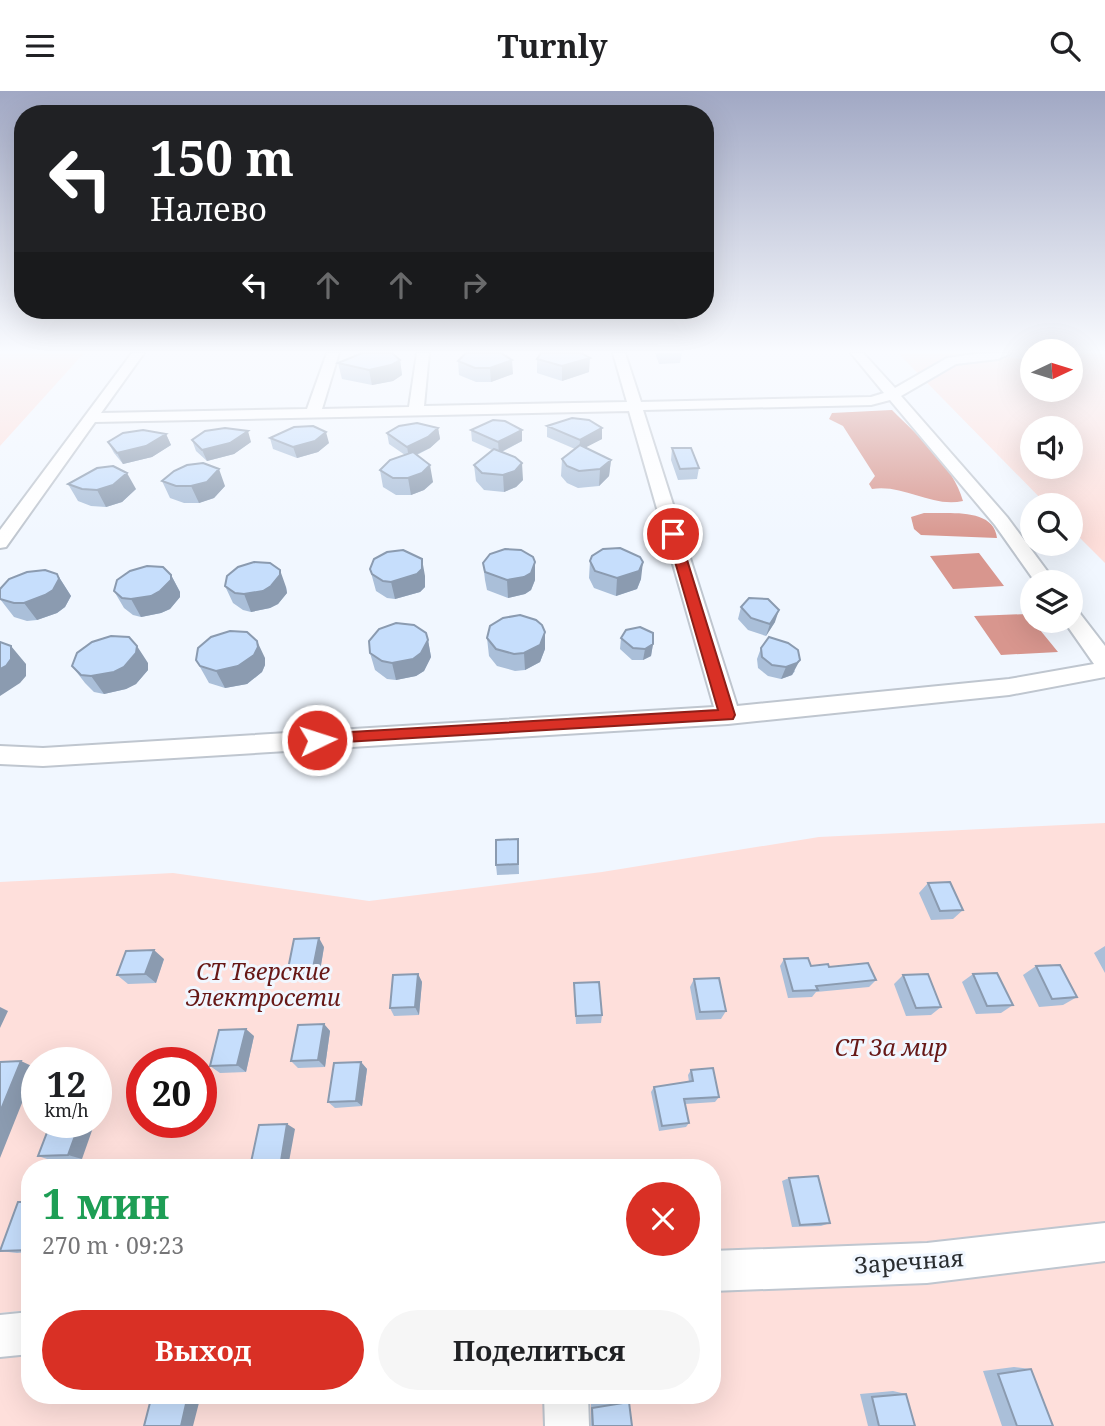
<!DOCTYPE html>
<html lang="ru">
<head>
<meta charset="utf-8">
<style>
	body { margin:0; font-family:"Noto Serif",serif; background:#f6f6f6; color:#202124; height:100vh; display:flex; flex-direction:column; font-size:26px; white-space:nowrap }
	* { box-sizing:border-box; margin:0 }
	p { font-size:23px; color:#757577 }
	.icon { flex:none; width:38px; height:38px; fill:none; stroke:currentColor; stroke-width:2; stroke-linecap:round; stroke-linejoin:round }
	.map { position:relative; flex:1; overflow:hidden }
	.drawer { position:absolute; left:21px; top:1068px; width:700px; height:245px; display:flex; flex-direction:column; background:#fff; border-radius:28px; box-shadow:0 7px 28px #0002 }
	.drawer>* { flex:none }
	.guide { position:absolute; left:14px; top:14px; width:700px; height:214px; border-radius:28px; box-shadow:0 7px 28px #0002; background:#202124; color:#fff; overflow:hidden }
	.needle { width:46px; rotate:86deg }
	.tools { position:absolute; left:1020px; top:248px; display:grid; gap:14px }
	.tools a { display:grid; place-items:center; width:63px; height:63px; border-radius:50%; background:#fff; box-shadow:0 7px 28px #0002; font-size:35px }
	.speed { position:absolute; left:21px; top:956px; display:flex; gap:14px; font-size:35px; font-weight:700; text-align:center }
	.speed>* { display:grid; place-content:center; width:91px; height:91px; border-radius:50%; background:#fff; box-shadow:0 7px 28px #0002; line-height:1 }
	.speed small { font-size:18px; font-weight:400 }
	.speed .limit { border:10px solid #d22; background:#fff; color:#111 }
	.pin { position:absolute; display:grid; place-items:center; width:60px; height:60px; color:#fff; margin:-30px; border:4px solid #fff; border-radius:50%; box-shadow:0 2px 7px #0007 }
	.me { position:absolute; width:77px; margin:-38px; rotate:86deg; stroke-linejoin:round; filter:drop-shadow(0 0 5px #0008) }
	.turn { display:flex; align-items:center; gap:24px; height:147px; padding:0 21px; font-size:32px }
	.turn .icon { width:91px; height:91px; stroke-width:2.5 }
	.turn b { display:block; font-size:49px; line-height:60px }
	.lanes { display:flex; align-items:center; height:66px; padding:0 21px; background:#0003; justify-content:center; gap:35px; direction:ltr }
	.lanes .off { opacity:.35 }
	.round { display:grid; place-items:center; flex:none; width:74px; height:74px; border-radius:37px; background:#f6f6f6 }
	.overview { display:flex; align-items:center; justify-content:space-between; height:119px; padding:0 21px }
	h1 { font-size:42px; font-weight:700; line-height:52px; color:#1e9e55 }
	.action { display:flex; gap:14px; margin-top:auto; padding:14px 21px }
	.action a { flex:1; height:80px; border-radius:42px; background:#d93025; color:#fff; font-size:28px; font-weight:700; line-height:80px; text-align:center }
	.action a+a { background:#f6f6f6; color:#202124 }
	header { display:flex; justify-content:space-between; align-items:center; height:91px; padding:0 21px; background:#fff; font-size:32px; font-weight:700 }
	.map>svg:first-child { display:block }
	.green { fill:#fedfdb; fill-rule:evenodd }
	.water { fill:#d8968e }
	.lines { fill:none; stroke-linecap:round; stroke-linejoin:round }
	.minor-casing { stroke:#bfc6cf; stroke-width:4 }
	.minor { fill:#fff; fill-rule:evenodd }
	.wall { fill:#aabfd9 }
	.shaded-wall { fill:#8b9bb0 }
	.building { fill:#c6defc; stroke:#8b9bb0; stroke-width:2 }
	.route { fill:#d93025; stroke:#8d1f18; stroke-width:2 }
	.labels { text-anchor:middle; stroke-width:6; stroke-linejoin:round; paint-order:stroke }
	.near-park-label { font-size:23px; font-style:italic; fill:#671816; stroke:#f1f7ff }
	.near-street-label { font-size:23px; fill:#2a2d30; stroke:#f1f7ff }
</style>
</head>
<body>
<header><svg class="icon" aria-label="menu" viewBox="0 0 24 24"><path d="M4 6h16M4 12h16M4 18h16"/></svg>Turnly<svg class="icon" aria-label="search" viewBox="0 0 24 24"><circle cx="10" cy="10" r="6"/><path d="M15 15l6 6"/></svg></header>
<div class="map">
<svg width="1105" height="1335" viewBox="0 0 1105 1335">
	<rect width="100%" height="100%" fill="#f1f7ff"/>
	<path class="green" d="M0,262h84l-84,93z
		M898,262h78l8,6 18,-3 30,5v29h39v-30h10l-10,-2v-5h34v210l-34,-34v-23h-23zM1032,338h39v38h-39z
		M1105,732v603h-1105v-71l30,-2v42h682v-228h-682v143l-30,3v-431l173,-9 196,28 233,-29 217,-35zM37,971h59v60h-59zM142,971h59v60h-59z"/>
	<path class="water" d="M892,319c26,26 61,55 71,91 -31,7 -59,-17 -91,-12l-3,-5 6,-8 -32,-50 -14,-7 3,-6z
		M924,422c23,1 70,-6 73,25l-76,-3 -7,-6 -3,-12z
		M979,462l25,33 -51,3 -23,-33z
		M1027,523l31,38 -57,3 -27,-39z"/>
	<g class="lines">
		<defs>
			<path id="minor" d="M132,262h12l-43,60 206,-4 20,-56h12l-17,56 87,-2 8,-54h12l-5,53 203,-4 -14,-49h12l16,49 230,-5 13,-4 -33,-40h12l32,35 52,-30 28,-4 36,-1 -13,6 -42,5 -55,32 106,121 49,66h-20l-41,-58 -105,-125 -19,5 -228,5 94,296 272,-27 85,-15 -30,-43h7v-12l7,2 27,35v31l-96,18 -281,29 -685,42 -43,-2v-18l43,2 671,-41 -85,-296 -534,11 -89,125 -6,1v-18z
				M1105,1132v38l-178,22 -215,8v-40l215,-8z
				M30,1221v42l-30,3v-42z
				M544,1304h44l1,31h-44z"/>
		</defs>
		<use href="#minor" class="minor-casing"/>
		<use href="#minor" class="minor"/>
	</g>
	<path class="wall" d="M466,262l47,21 -22,8h-15l-17,-7 -1,-14z
		M655,262h27l-2,10 -21,1z
		M393,263l7,6 2,15 -9,6 -21,4 -30,-6 -4,-16z
		M537,268l52,13 -27,9 -25,-8z
		M547,335l55,13 -17,8 26,13 -2,16 -10,10 -21,2 -11,-5 -6,-7 1,-17 13,-10 -28,-12z
		M438,337l2,11 -10,9 -13,7 16,27 -9,8 -13,5h-15l-13,-8 -3,-17 25,-15 -16,-11 -2,-11z
		M471,339l51,11 -20,11 21,28 -7,7 -12,5 -20,-2 -8,-9 -2,-16 18,-15 -20,-9z
		M166,343l5,11 -19,12 -29,7 -9,-11 -6,-11z
		M270,347l59,5 -11,9 -21,6 -24,-9z
		M192,349l59,2 -17,12 -27,7 -11,-10z
		M672,357l27,20 -2,11 -19,1 -7,-20z
		M162,390l63,5 -11,12 -15,5h-15l-14,-5z
		M68,393l68,5 -14,13 -16,5 -15,-1 -13,-5z
		M590,470l51,18 -4,10 -21,7 -22,-8 -5,-10z
		M483,472l52,17 -4,10 -6,4 -17,4 -21,-8 -2,-10z
		M370,478l55,7v11l-5,5 -25,7 -8,-1 -11,-7z
		M57,483l14,22 -6,11 -8,6 -20,7 -10,1 -13,-4 -14,-18z
		M171,484l9,17v5l-10,12 -9,4 -20,4 -8,-2 -9,-7 -10,-17z
		M225,495l61,1 1,6 -9,11 -8,4 -19,4 -8,-2 -10,-7z
		M741,516l34,15 -9,14 -18,-6 -10,-11z
		M487,547l58,11 -5,13 -15,8 -10,1 -18,-5 -8,-10z
		M621,547l32,6 -2,12 -8,4h-11l-12,-11z
		M428,549l3,17 -7,14 -8,5 -20,4 -9,-1 -12,-9 -5,-17z
		M761,557l34,23 -3,4 -11,4 -13,-3 -10,-8 -1,-9z
		M265,567v7l-3,7 -15,12 -22,4 -16,-5 -13,-23z
		M148,572v7l-12,14 -10,5 -22,5 -10,-2 -9,-9 -13,-17z
		M518,748l1,35 -22,1 -1,-10z
		M928,792l35,27 -10,9 -22,1 -12,-27z
		M1105,855v27l-11,-20z
		M324,856l-5,30 -24,1 -7,-9z
		M164,868l-8,24 -28,1 -11,-9z
		M784,868l27,7 18,1 47,13 -7,7 -53,5 -4,5 -24,1 -8,-32z
		M1036,875l41,31 -14,8 -24,2 -16,-32z
		M418,883l4,8 -3,33 -25,1 -4,-8z
		M973,883l40,31 -12,8 -25,1 -14,-32z
		M903,884l38,32 -10,8 -25,1 -12,-32z
		M694,888l32,32 -5,8 -25,1 -6,-33z
		M574,892l28,32 -1,8 -25,1z
		M324,933l6,7 -5,36 -27,1 -7,-7z
		M254,945l-8,36 -26,1 -10,-7z
		M361,971l6,7 -5,37 -27,2 -7,-6z
		M691,979l28,27 -4,5 -30,2 4,19 -3,4 -27,4 -8,-39 3,-5 35,-5 -1,-7z
		M51,1031l31,37 -29,2 -15,-5z
		M789,1087l41,45 -9,3 -29,1 -10,-46z
		M30,1111v50l-13,1 -17,-2z
		M1014,1276l17,2 22,57h-51l-19,-55z
		M893,1300l13,3 9,32h-47l-8,-32z
		M626,1307l3,4 3,24h-41v-22z"/>
	<path class="shaded-wall" d="M590,267l-1,14 -27,9v-15z
		M400,269l2,15 -9,6 -21,4 -3,-15z
		M512,269l1,14 -22,8 -1,-14z
		M438,337l2,11 -10,9 -21,10 -2,-11z
		M602,337v11l-23,12 1,-11z
		M522,339v11l-23,12 -1,-11z
		M248,340l3,11 -17,12 -27,7 -5,-11z
		M326,341l3,11 -11,9 -21,6 -4,-11z
		M166,343l5,11 -19,12 -29,7 -6,-11z
		M611,369l-2,16 -10,10 1,-17z
		M522,372l1,17 -7,7 -12,5 -1,-17z
		M430,374l3,17 -9,8 -13,5 -3,-17z
		M219,378l6,17 -11,12 -15,5 -8,-17z
		M127,382l9,16 -14,13 -16,5 -9,-17z
		M422,468l3,17v11l-5,5 -25,7 -4,-17z
		M535,471v18l-4,10 -6,4 -17,4 -1,-18z
		M643,471l-2,17 -4,10 -21,7 1,-18z
		M280,479l6,17 1,6 -9,11 -8,4 -19,4 -7,-18z
		M57,483l14,22 -6,11 -8,6 -20,7 -13,-17z
		M171,484l9,17v5l-10,12 -9,4 -20,4 -10,-18z
		M779,519l-4,12 -9,14 4,-12z
		M545,541v17l-5,13 -15,8 -1,-17z
		M428,549l3,17 -7,14 -8,5 -20,4 -4,-17z
		M257,550l8,17v7l-3,7 -15,12 -22,4 -9,-17z
		M653,553l-2,12 -8,4 2,-11z
		M11,555l15,18v12l-6,7 -20,13v-27z
		M137,555l11,17v7l-12,14 -10,5 -22,5 -13,-18z
		M800,569l-8,15 -11,4 5,-12z
		M319,847l5,9 -5,30 -6,-9z
		M154,859l10,9 -8,24 -11,-9z
		M418,883l4,8 -3,33 -4,-8z
		M0,916l8,4 -8,17z
		M324,933l6,7 -5,36 -7,-7z
		M246,938l8,7 -8,36 -9,-7z
		M21,970l15,7 -36,90v-46z
		M361,971l6,7 -5,37 -6,-5z
		M80,1031h15l-13,37 -14,-4z
		M287,1033l8,5 -7,38h-8z
		M188,1304h13l-8,31h-12z"/>
	<path class="building" d="M362,262h30l8,7 -9,5 -22,5 -31,-7z
		M466,262h35l11,7 -22,8h-15l-17,-7z
		M541,262h40l9,5 -28,8 -25,-7z
		M572,327l17,2 13,8 -22,12 -33,-14z
		M493,329l12,1 17,9 -24,12 -27,-12z
		M417,332l21,5 -10,9 -21,10 -20,-14 12,-7z
		M313,335l13,6 -11,9 -22,6 -23,-9 24,-11z
		M225,337l23,3 -18,12 -28,7 -10,-10 13,-9z
		M143,339l23,4 -20,12 -29,7 -9,-11 15,-9z
		M580,354l31,15 -11,9 -21,2 -12,-5 -5,-7z
		M672,357h19l8,20 -19,1z
		M494,358l21,8 7,6 -7,8 -12,4 -21,-2 -8,-8z
		M413,361l17,13 -8,8 -14,5h-15l-13,-8 10,-10z
		M203,372l16,6 -12,13 -16,4h-15l-14,-5 12,-10 13,-6z
		M113,375l14,7 -14,12 -16,5 -15,-1 -14,-5 29,-16z
		M620,457l20,9 3,5 -4,9 -22,7 -22,-7 -5,-10 2,-5 11,-7z
		M505,458l16,1 12,7 2,5 -4,11 -7,4 -17,3 -22,-8 -2,-9 7,-9z
		M403,459l19,9v10l-5,5 -26,8 -8,-1 -11,-7 -2,-5 4,-10 13,-7z
		M254,471l16,1 10,7v5l-9,11 -8,5 -19,3 -9,-1 -10,-7 2,-10 11,-9z
		M147,475l16,1 8,8v5l-11,11 -9,5 -20,3 -9,-1 -8,-7 3,-11 13,-9z
		M45,479l12,4 2,5 -6,11 -8,5 -21,8h-10l-14,-4v-10l9,-10 18,-7z
		M749,507l19,1 11,11 -9,14 -19,-6 -10,-11z
		M520,524l16,5 6,5 3,7 -5,13 -16,8 -10,1 -18,-5 -9,-11 3,-12 13,-8z
		M396,532l18,2 12,8 2,7 -7,13 -8,6 -21,4 -10,-2 -12,-8 -1,-12 10,-12z
		M640,536l13,6v11l-8,5 -12,-1 -12,-10 5,-8z
		M230,540l17,1 10,9 1,6 -4,8 -16,11 -22,5 -16,-5 -4,-6 2,-12 13,-11z
		M111,545l18,1 8,9 -1,7 -12,14 -10,5 -23,4 -10,-1 -9,-9 5,-13 15,-11z
		M769,546l19,6 10,7 2,10 -3,3 -11,4 -14,-2 -10,-8 -1,-9z
		M0,551l11,4v13l-5,7 -6,3z
		M518,748v25l-22,1v-25z
		M950,791l13,28 -23,1 -12,-28z
		M319,847l-6,30 -25,1 6,-30z
		M154,859l-9,24 -28,1 9,-24z
		M808,867l3,8 17,-2 1,3 39,-4 8,17 -60,6 2,4 -25,1 -9,-32z
		M1060,874l17,32 -25,2 -16,-33z
		M997,882l16,32 -26,1 -14,-32z
		M418,883l-3,33 -25,1 3,-33z
		M928,883l13,33 -25,1 -13,-33z
		M719,887l7,33 -26,1 -6,-33z
		M599,891l3,33 -26,1 -2,-33z
		M324,933l-6,36 -27,1 7,-36z
		M246,938l-9,36 -27,1 9,-36z
		M21,970l-21,51v-50z
		M361,971l-5,39 -28,1 6,-39z
		M713,977l6,29 -35,2 5,24 -27,3 -8,-39 39,-6 -2,-11z
		M51,1031h29l-12,33 -30,1z
		M287,1033l-7,43h-30l9,-42z
		M818,1085l12,47 -30,2 -11,-47z
		M18,1111h12v48l-30,1z
		M1031,1278l22,57h-36l-19,-52z
		M906,1303l9,32h-36l-7,-29z
		M152,1304h36l-7,31h-37z
		M472,1304h43l-43,7z
		M629,1311l3,24h-39l-1,-18z"/>
	<linearGradient id="sky" x2="0" y2="1"><stop stop-color="#a1a8c4"/><stop offset="0.58" stop-color="#f9fbff"/><stop offset="1" stop-color="#f9fbff" stop-opacity="0"/></linearGradient>
	<rect width="1105" height="449" fill="url(#sky)"/>
	<path class="route" d="M673,439l6,4 56,181 -2,4 -422,25 -2,-4 2,-4 6,-2 401,-24 -51,-176z"/>
	<g class="labels">
		<g class="near-park-label">
			<text x="263" y="889">СТ Тверские<tspan x="263" dy="26">Электросети</tspan></text>
			<text x="891" y="965">СТ За мир</text>
		</g>
		<g class="near-street-label">
			<text transform="translate(909 1171) rotate(-4)" y="8">Заречная</text>
		</g>
	</g>
</svg>
<div class="tools">
<a><svg class="needle" viewBox="-14 -14 28 28"><path d="M0-13l5 13h-10z" fill="#e53935"/><path d="M0 13l5-13h-10z" fill="#757577"/></svg></a>
<a><svg class="icon" aria-label="sound" viewBox="0 0 24 24"><path d="M4 9h4l5-4v14l-5-4H4zM17 9q2 3 0 6"/></svg></a>
<a><svg class="icon" aria-label="search" viewBox="0 0 24 24"><circle cx="10" cy="10" r="6"/><path d="M15 15l6 6"/></svg></a>
<a><svg class="icon" aria-label="layers" viewBox="0 0 24 24"><path d="M12 4l9 5-9 5-9-5zM3 14l9 5 9-5"/></svg></a>
</div>
<div class="speed"><div>12<small>km/h</small></div><div class="limit">20</div></div>
<div class="pin" style="left:673px;top:443px;background:#d93025"><svg class="icon" aria-label="arrive" viewBox="0 0 24 24"><path d="M6 21V4h12l-3 4 3 4H6"/></svg></div>
<svg class="me" style="left:317px;top:649px" viewBox="-20 -20 40 40"><circle r="17" fill="#d93025" stroke="#fff" stroke-width="3"/><path d="M0-11L8 9 0 5-8 9z" fill="#fff"/></svg>
<div class="guide">
<div class="turn"><svg class="icon" aria-label="left" viewBox="0 0 24 24"><path d="M17 20v-9H6M10 6l-5 5 5 5"/></svg><div><b>150 m</b>Налево</div></div>
<div class="lanes"><svg class="icon" aria-label="left" viewBox="0 0 24 24"><path d="M17 20v-9H6M10 6l-5 5 5 5"/></svg><svg class="icon off" aria-label="ahead" viewBox="0 0 24 24"><path d="M12 20V5M6 11l6-6 6 6"/></svg><svg class="icon off" aria-label="ahead" viewBox="0 0 24 24"><path d="M12 20V5M6 11l6-6 6 6"/></svg><svg class="icon off" aria-label="right" viewBox="0 0 24 24"><path d="M7 20v-9h11M14 6l5 5-5 5"/></svg></div>
</div>
<section class="drawer">
<div class="overview"><div><h1>1 мин</h1><p>270 m · 09:23</p></div><a class="round" style="background:#d93025;color:#fff"><svg class="icon" aria-label="close" viewBox="0 0 24 24"><path d="M6 6l12 12M18 6L6 18"/></svg></a></div>
<div class="action"><a>Выход</a><a>Поделиться</a></div>
</section>
</div>
</body>
</html>
